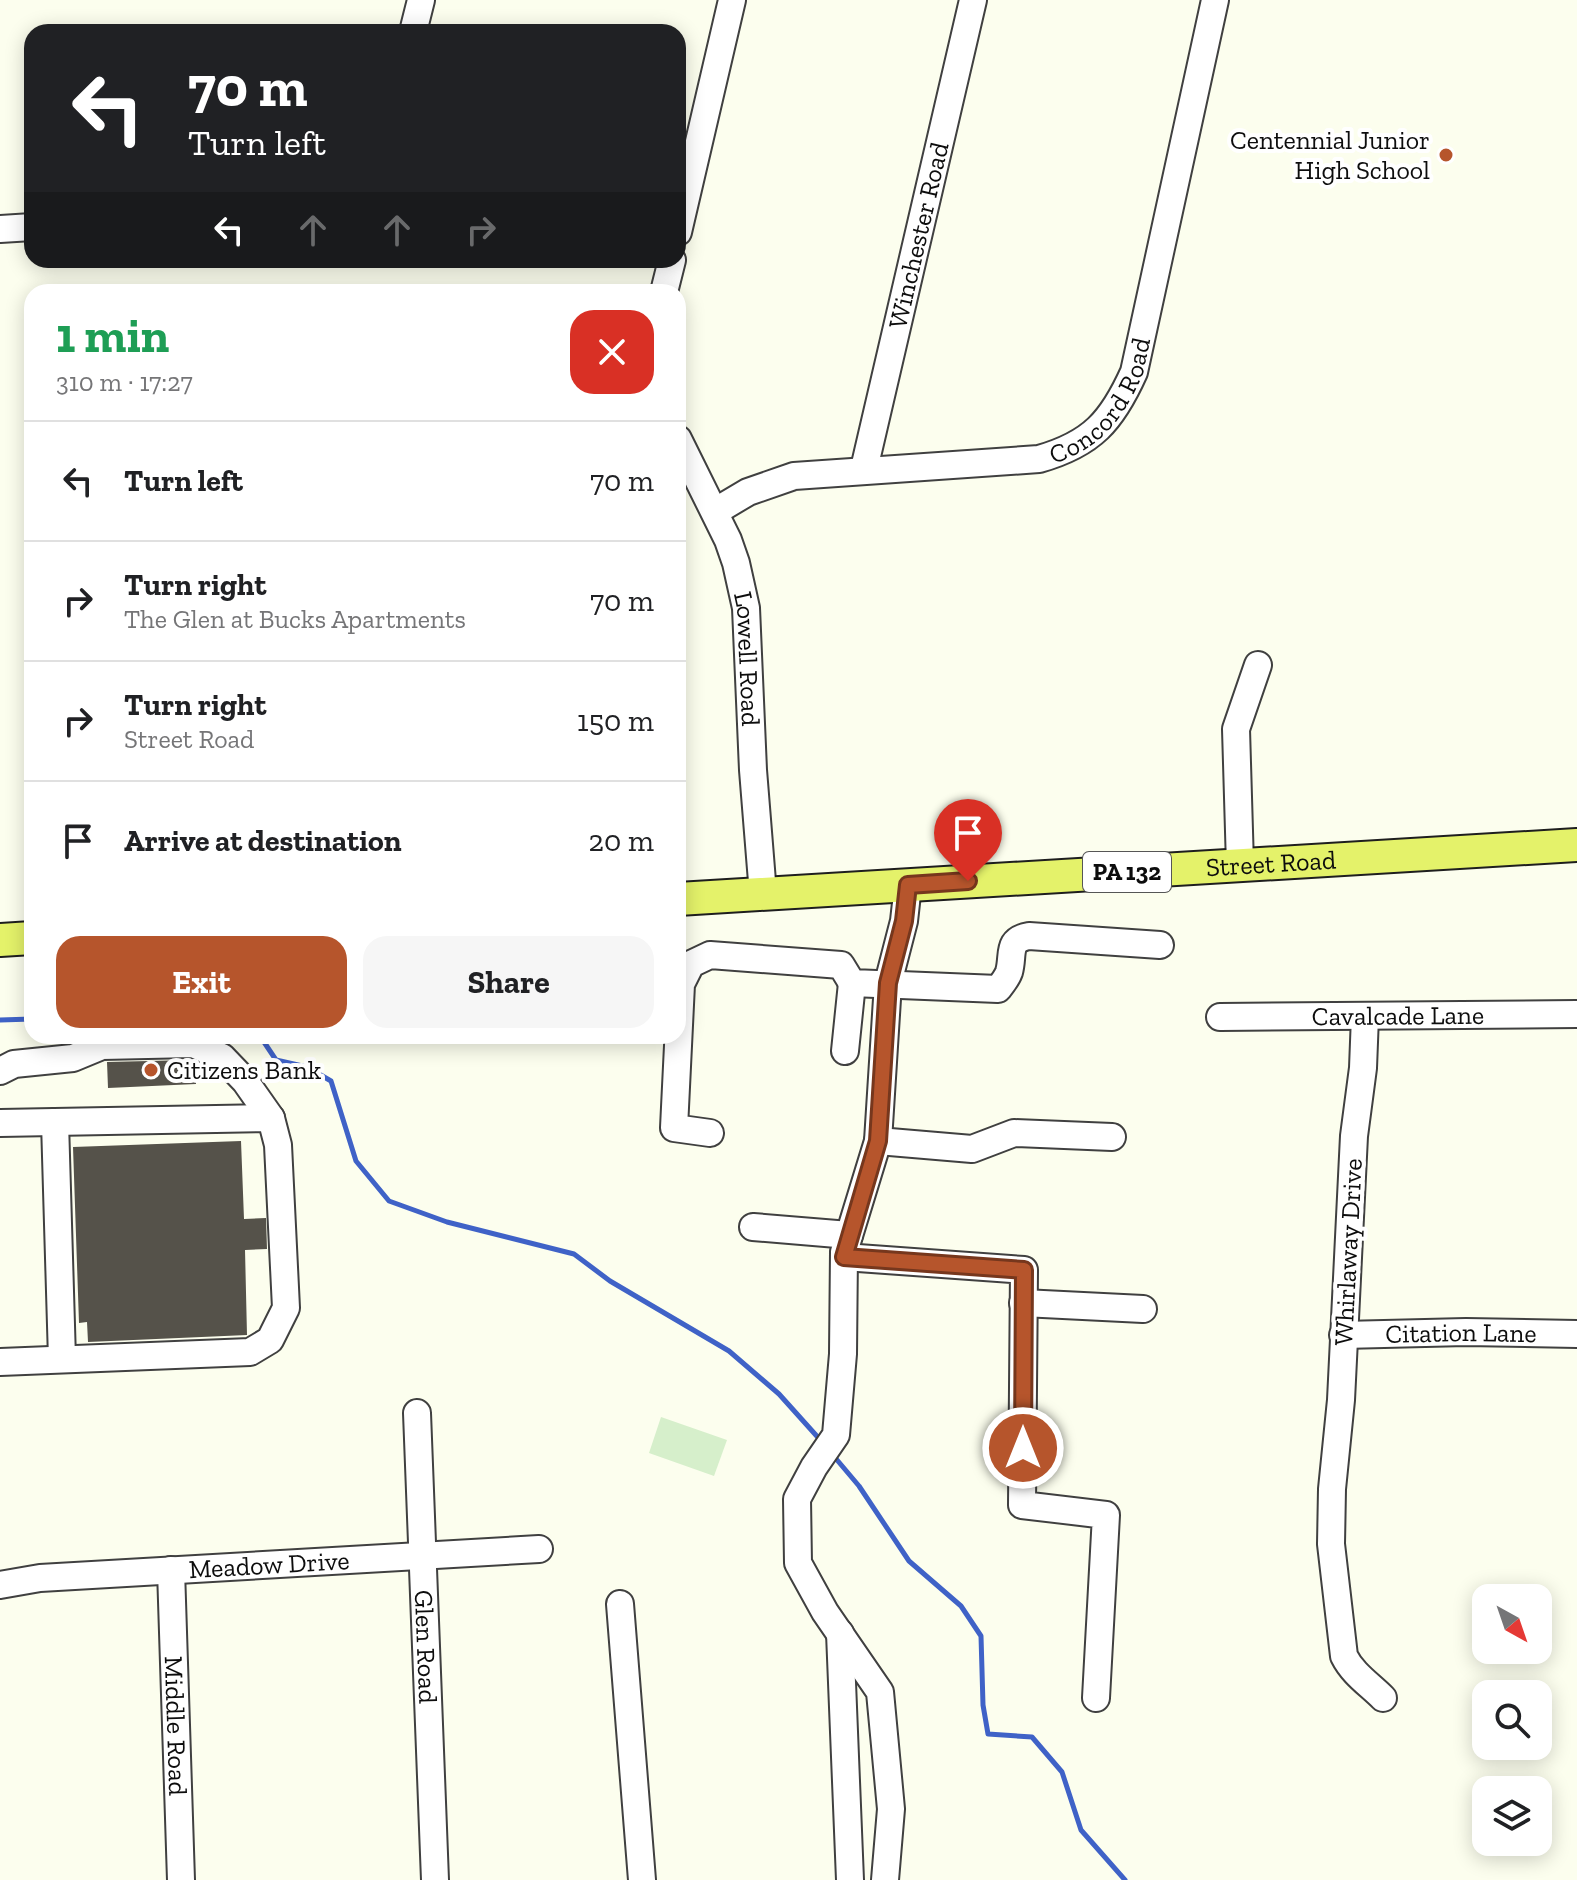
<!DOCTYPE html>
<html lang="en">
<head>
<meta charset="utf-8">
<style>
	body { margin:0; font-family:"Zilla Slab",serif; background:#f6f6f6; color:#202124; height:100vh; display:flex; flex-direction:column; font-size:30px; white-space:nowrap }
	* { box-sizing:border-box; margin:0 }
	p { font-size:26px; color:#757577 }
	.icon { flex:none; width:44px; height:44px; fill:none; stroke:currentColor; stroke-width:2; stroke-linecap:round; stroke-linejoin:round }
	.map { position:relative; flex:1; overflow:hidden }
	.drawer { position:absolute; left:24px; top:284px; width:662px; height:760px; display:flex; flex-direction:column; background:#fff; border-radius:24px; box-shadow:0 4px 20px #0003 }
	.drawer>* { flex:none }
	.hud { position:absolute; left:24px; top:24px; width:662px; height:244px; border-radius:24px; box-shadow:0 4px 20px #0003; background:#202124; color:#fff; overflow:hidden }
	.needle { width:52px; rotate:140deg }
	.tools { position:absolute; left:1472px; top:1584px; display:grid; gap:16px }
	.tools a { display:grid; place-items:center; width:80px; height:80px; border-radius:16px; background:#fff; box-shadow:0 4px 20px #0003; font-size:40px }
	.pin { position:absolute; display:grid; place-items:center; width:68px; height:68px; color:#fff; margin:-82px -34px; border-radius:50% 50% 50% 0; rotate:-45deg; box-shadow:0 0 8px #0007 }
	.pin .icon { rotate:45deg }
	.me { position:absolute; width:88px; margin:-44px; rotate:0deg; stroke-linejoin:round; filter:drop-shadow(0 0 6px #0008) }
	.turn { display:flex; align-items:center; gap:28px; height:168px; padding:0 32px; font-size:36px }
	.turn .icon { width:104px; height:104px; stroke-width:2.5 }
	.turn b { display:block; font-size:56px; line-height:68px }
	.lanes { display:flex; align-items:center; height:76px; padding:0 32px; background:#0003; justify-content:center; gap:40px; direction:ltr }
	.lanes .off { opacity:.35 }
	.round { display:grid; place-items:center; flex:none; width:84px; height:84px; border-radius:24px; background:#f6f6f6 }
	.headline { display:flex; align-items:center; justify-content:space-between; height:136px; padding:0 32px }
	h1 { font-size:48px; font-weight:800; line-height:60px; color:#1e9e55 }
	.primary-button { display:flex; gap:16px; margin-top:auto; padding:16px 32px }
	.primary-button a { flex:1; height:92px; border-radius:24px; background:#b6552c; color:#fff; font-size:32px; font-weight:800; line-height:92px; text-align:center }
	.primary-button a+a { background:#f6f6f6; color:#202124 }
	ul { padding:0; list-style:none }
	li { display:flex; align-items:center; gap:24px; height:120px; padding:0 32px; border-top:2px solid #e0e0e0 }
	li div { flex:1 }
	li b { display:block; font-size:30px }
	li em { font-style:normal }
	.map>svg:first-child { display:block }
	.pitch { fill:#d6efcb }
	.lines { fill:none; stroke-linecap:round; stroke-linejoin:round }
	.stream { stroke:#3f62c7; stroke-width:5 }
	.building { fill:#55524a }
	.minor-casing { stroke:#404040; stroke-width:30 }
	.major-casing { stroke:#1e1e1e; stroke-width:36 }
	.minor { stroke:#fff; stroke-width:26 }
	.major { stroke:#e4f26a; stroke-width:32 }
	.route-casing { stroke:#76371d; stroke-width:20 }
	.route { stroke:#b6552c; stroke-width:14 }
	.poi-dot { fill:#b6552c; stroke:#fff; stroke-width:3 }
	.labels { text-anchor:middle; stroke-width:8; stroke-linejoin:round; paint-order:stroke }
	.shield { fill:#fff; stroke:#565656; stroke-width:2 }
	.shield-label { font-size:24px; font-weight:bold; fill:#0d0d0d }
	.poi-label { font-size:26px; fill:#0d0d0d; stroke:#fff; text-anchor:end }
	.street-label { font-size:26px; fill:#0d0d0d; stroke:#fff }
</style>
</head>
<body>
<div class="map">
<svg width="1577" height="1880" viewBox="0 0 1577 1880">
	<rect width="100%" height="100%" fill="#fcfeee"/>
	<path class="pitch" d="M661,1417l66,23 -13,36 -65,-23z"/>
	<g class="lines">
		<path class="stream" d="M0,1020l32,-1
			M260,1036l16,24 31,7 24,14 25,80 33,40 58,21 127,32 36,27 119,70 50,43 44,49
			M832,1454l27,32 50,75 52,45 20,30 2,69 5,29 44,3 30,35 19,58 44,50"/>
	</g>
	<path class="building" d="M190,1060l5,2 1,22 -88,4 -1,-26z
		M241,1141l3,78 22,-1 1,31 -22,1 2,85 -159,7 -1,-20 -8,1 -6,-176z"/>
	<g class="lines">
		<defs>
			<g id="minor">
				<path d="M413,32l8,-32"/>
				<path d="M0,229l32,-2"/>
				<path d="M678,232l54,-232"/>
				<path d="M664,292l8,-32"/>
				<path id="s1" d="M678,439l50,101 8,23 10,45 7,162 10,124"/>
				<path id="s2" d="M864,469l109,-469"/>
				<path id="s3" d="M716,511l32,-19 46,-16 245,-17c53,-15 73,-38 95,-87l81,-372"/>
				<path d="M1240,865l-4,-136 22,-64"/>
				<path d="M1365,1016l-2,52 -9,68 -13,264 -9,89 -1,55 13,112c9,18 25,28 39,42"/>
				<path id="s4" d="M1220,1017l357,-3"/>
				<path d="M845,1051l7,-68"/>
				<path d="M0,1071l14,-7 59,-6 29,-12 91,-2 29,13 23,24 26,37"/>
				<path d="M55,1122l7,237"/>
				<path d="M0,1123l271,-5 7,27 8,163 -16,32 -20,12 -250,10"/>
				<path d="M710,1133l-36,-5 7,-144 10,-20 19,-9 131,10 11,18 146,6c4,-5 9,-11 11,-17 5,-17 -3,-32 20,-36l131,9"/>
				<path d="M878,1141l94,8 42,-16 98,4"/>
				<path d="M753,1227l96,8"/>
				<path d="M844,1257l180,13 -2,235 84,10 -10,183"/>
				<path d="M1023,1303l120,6"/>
				<path id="s5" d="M1343,1335l123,-3 111,2"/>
				<path id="s6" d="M417,1413l18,467"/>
				<path id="s7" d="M171,1570l10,310"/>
				<path id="s8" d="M0,1585l40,-7 499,-29"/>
				<path d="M620,1604l22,276"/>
				<path d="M840,1633l10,247"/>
				<path d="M885,1880l6,-71 -11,-117 -55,-80 -27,-49 -1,-64 17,-32 22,-32 7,-81 1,-102 34,-111 10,-158 16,-62 4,-36"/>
			</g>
			<g id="major">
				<path id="s9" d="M678,899l899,-54"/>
				<path d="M0,940l32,-2"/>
			</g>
		</defs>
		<use href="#minor" class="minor-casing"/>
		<use href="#major" class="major-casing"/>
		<use href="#minor" class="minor"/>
		<use href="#major" class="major"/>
	</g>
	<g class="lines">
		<defs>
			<path id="route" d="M968,881l-60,4 -4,36 -16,62 -10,158 -34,116 180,13 -1,178"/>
		</defs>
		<use href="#route" class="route-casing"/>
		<use href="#route" class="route"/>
	</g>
	<g class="poi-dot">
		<circle cx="1446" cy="155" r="8"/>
		<circle cx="151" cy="1070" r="8"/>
	</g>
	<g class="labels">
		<rect class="shield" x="1083" y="852" width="88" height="40" rx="6"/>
		<g class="shield-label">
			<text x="1127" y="880">PA 132</text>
		</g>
		<g class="poi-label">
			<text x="1430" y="149">Centennial Junior<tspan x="1430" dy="30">High School</tspan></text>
			<text x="167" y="1079" text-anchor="start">Citizens Bank</text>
		</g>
		<g class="street-label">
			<text dy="9" stroke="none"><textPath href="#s2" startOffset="240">Winchester Road</textPath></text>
			<text dy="9" stroke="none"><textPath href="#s3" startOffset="422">Concord Road</textPath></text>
			<text dy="9" stroke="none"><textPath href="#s1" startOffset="234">Lowell Road</textPath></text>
			<text dy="9" stroke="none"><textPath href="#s9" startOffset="594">Street Road</textPath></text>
			<text dy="9" stroke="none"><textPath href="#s4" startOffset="178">Cavalcade Lane</textPath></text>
			<text transform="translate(1348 1252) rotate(-87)" y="9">Whirlaway Drive</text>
			<text dy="9" stroke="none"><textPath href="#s5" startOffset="118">Citation Lane</textPath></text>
			<text dy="9" stroke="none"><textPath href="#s8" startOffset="270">Meadow Drive</textPath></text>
			<text dy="9" stroke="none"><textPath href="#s6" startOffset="234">Glen Road</textPath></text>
			<text dy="9" stroke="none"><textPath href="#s7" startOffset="156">Middle Road</textPath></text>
		</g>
	</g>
</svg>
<div class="tools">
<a><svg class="needle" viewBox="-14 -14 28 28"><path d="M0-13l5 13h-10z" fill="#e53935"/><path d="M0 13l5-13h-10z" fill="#757577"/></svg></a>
<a><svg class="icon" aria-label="search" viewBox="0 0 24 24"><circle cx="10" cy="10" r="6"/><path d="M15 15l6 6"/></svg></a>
<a><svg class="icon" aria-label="layers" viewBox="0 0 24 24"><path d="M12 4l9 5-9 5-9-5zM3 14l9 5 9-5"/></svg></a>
</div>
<div class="pin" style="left:968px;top:881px;background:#d93025"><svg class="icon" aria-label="arrive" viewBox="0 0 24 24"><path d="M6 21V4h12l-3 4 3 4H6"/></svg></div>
<svg class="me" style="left:1023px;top:1448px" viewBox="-20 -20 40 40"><circle r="17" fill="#b6552c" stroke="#fff" stroke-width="3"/><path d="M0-11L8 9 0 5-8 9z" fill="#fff"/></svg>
<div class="hud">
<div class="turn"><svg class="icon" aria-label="left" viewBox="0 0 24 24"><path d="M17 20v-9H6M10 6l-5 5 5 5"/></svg><div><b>70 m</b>Turn left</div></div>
<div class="lanes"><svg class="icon" aria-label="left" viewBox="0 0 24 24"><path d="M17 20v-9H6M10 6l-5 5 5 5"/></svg><svg class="icon off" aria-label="ahead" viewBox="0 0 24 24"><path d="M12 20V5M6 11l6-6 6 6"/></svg><svg class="icon off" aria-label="ahead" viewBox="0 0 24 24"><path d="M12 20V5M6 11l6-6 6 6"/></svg><svg class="icon off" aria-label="right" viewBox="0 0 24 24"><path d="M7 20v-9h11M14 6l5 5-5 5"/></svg></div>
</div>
<section class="drawer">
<div class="headline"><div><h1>1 min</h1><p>310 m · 17:27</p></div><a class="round" style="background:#d93025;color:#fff"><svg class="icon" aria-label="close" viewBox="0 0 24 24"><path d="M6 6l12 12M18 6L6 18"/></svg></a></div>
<ul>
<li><svg class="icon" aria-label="left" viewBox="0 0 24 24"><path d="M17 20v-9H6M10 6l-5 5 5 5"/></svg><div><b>Turn left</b></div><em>70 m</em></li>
<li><svg class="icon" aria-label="right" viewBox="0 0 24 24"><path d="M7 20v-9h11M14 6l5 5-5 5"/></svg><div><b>Turn right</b><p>The Glen at Bucks Apartments</p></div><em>70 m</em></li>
<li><svg class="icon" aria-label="right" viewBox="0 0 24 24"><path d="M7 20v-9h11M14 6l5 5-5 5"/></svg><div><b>Turn right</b><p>Street Road</p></div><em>150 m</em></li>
<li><svg class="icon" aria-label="arrive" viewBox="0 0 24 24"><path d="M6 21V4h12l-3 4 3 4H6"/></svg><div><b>Arrive at destination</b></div><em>20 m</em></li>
</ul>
<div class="primary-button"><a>Exit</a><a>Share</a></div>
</section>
</div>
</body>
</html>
